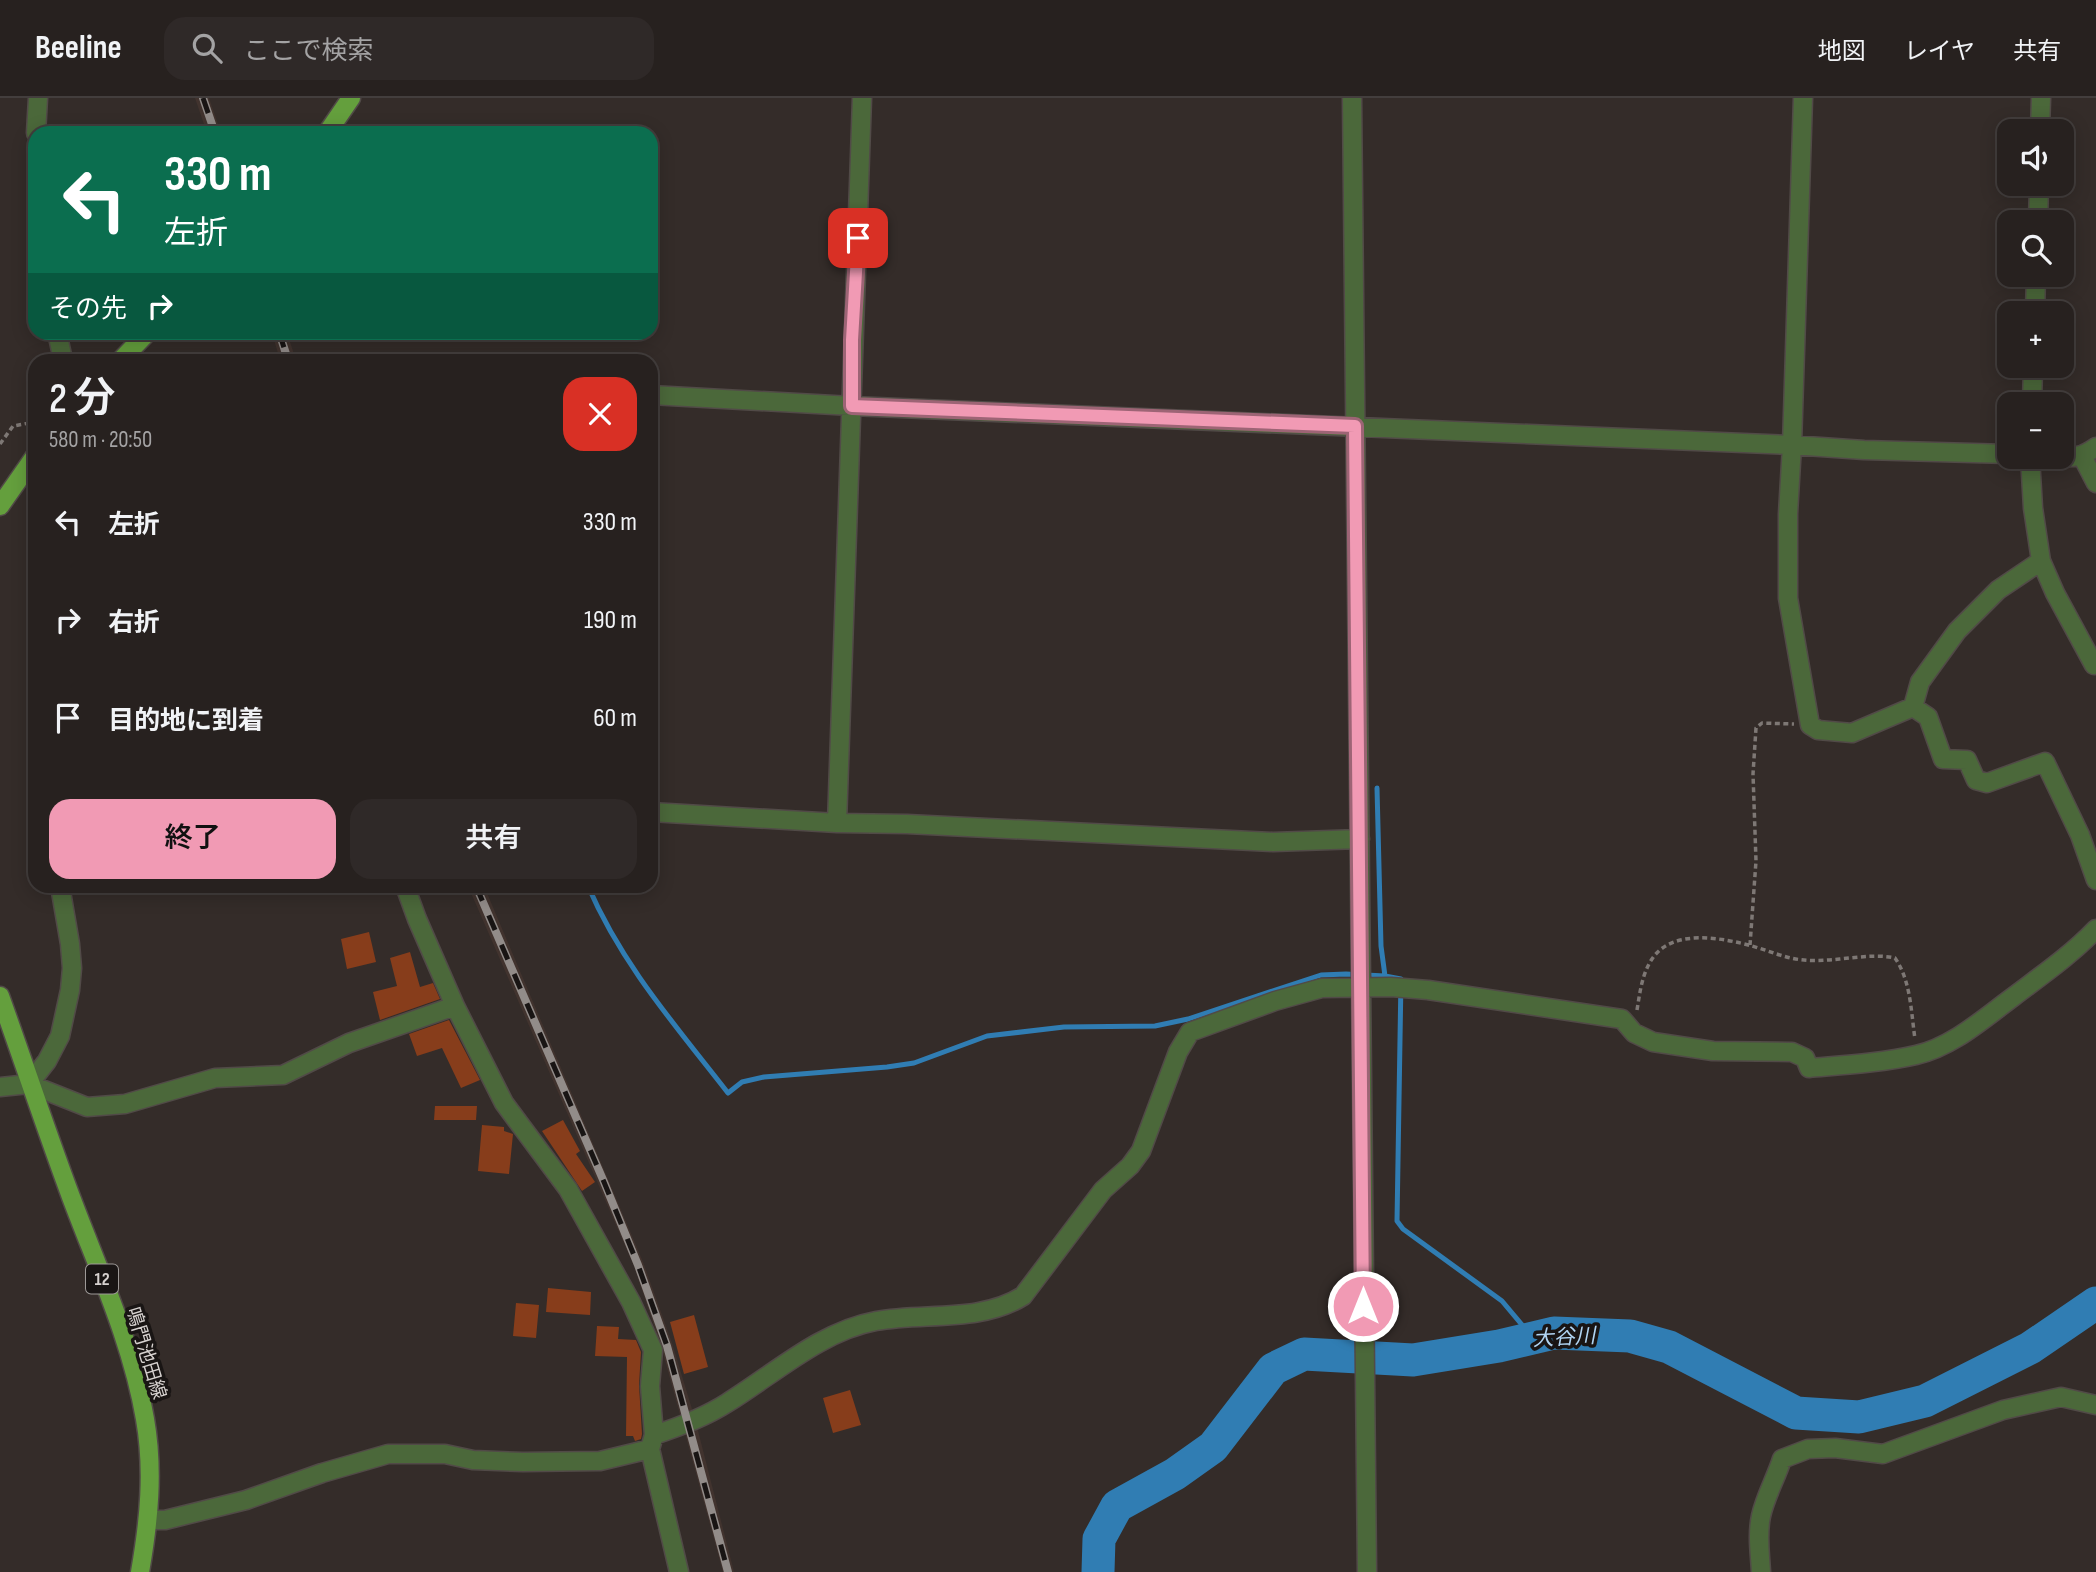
<!DOCTYPE html>
<html lang="ja">
<head>
<meta charset="utf-8">
<style>
	body { margin:0; font-family:"Sofia Sans Condensed","Noto Sans JP",sans-serif; background:#2f2928; color:#f1f3f6; height:100vh; display:flex; flex-direction:column; font-size:26px; white-space:nowrap }
	* { box-sizing:border-box; margin:0 }
	p { font-size:23px; color:#a4a3a4 }
	.icon { flex:none; width:38px; height:38px; fill:none; stroke:currentColor; stroke-width:2; stroke-linecap:round; stroke-linejoin:round }
	.map { position:relative; flex:1; overflow:hidden }
	.sheet { position:absolute; left:28px; top:256px; width:630px; height:539px; display:flex; flex-direction:column; background:#27211f; border-radius:21px; box-shadow:0 4px 18px #0003,0 0 0 2px #433e3d }
	.sheet>* { flex:none }
	.top-card { position:absolute; left:28px; top:28px; width:630px; height:214px; border-radius:21px; box-shadow:0 4px 18px #0003,0 0 0 2px #433e3d; background:#0b6e4f; color:#fff; overflow:hidden }
	.controls { position:absolute; left:1997px; top:21px; display:grid; gap:14px }
	.controls a { display:grid; place-items:center; width:77px; height:77px; border-radius:14px; background:#27211f; box-shadow:0 4px 18px #0003,0 0 0 2px #433e3d; font-size:35px }
	.pin { position:absolute; display:grid; place-items:center; width:60px; height:60px; color:#fff; margin:-30px; border-radius:14px; box-shadow:0 4px 10px #0006 }
	.me { position:absolute; width:77px; margin:-38px; rotate:0deg; stroke-linejoin:round; filter:drop-shadow(0 0 5px #0008) }
	.turn { display:flex; align-items:center; gap:24px; height:147px; padding:0 21px; font-size:32px }
	.turn .icon { width:91px; height:91px; stroke-width:2.5 }
	.turn b { display:block; font-size:49px; line-height:60px }
	.then { display:flex; align-items:center; height:66px; padding:0 21px; background:#0003; gap:14px; font-size:26px }
	.round { display:grid; place-items:center; flex:none; width:74px; height:74px; border-radius:21px; background:#2f2928 }
	.summary { display:flex; align-items:center; justify-content:space-between; height:119px; padding:0 21px }
	h1 { font-size:42px; font-weight:600; line-height:52px }
	.button { display:flex; gap:14px; margin-top:auto; padding:14px 21px }
	.button a { flex:1; height:80px; border-radius:21px; background:#f19ab4; color:#111; font-size:28px; font-weight:600; line-height:80px; text-align:center }
	.button a+a { background:#2f2928; color:#f1f3f6 }
	ul { padding:0; list-style:none }
	li { display:flex; align-items:center; gap:21px; height:98px; padding:0 21px }
	li div { flex:1 }
	li b { display:block; font-size:26px }
	li em { font-style:normal }
	header { display:flex; align-items:center; gap:42px; box-sizing:border-box; height:98px; padding:0 35px; background:#27211f; border-bottom:2px solid #433e3d }
	header strong { font-size:33px }
	nav { display:flex; gap:38px; margin-inline-start:auto; font-size:24px }
	.search { width:490px; height:63px; background:#2f2928; display:flex; align-items:center; gap:18px; box-sizing:border-box; padding:0 24px; border-radius:21px; color:#a4a3a4; font-size:26px }
	.map>svg:first-child { display:block }
	.built { fill:#41332e }
	.lines { fill:none; stroke-linecap:round; stroke-linejoin:round }
	.stream { stroke:#307db3; stroke-width:5 }
	.river { stroke:#307db3; stroke-width:33 }
	.building { fill:#873d1b }
	.minor-casing { stroke:#514a47; stroke-width:21 }
	.major-casing { stroke:#514a47; stroke-width:21 }
	.path { stroke:#7e7875; stroke-width:3.5; stroke-dasharray:5 3.5; stroke-linecap:butt }
	.minor { stroke:#4b683a; stroke-width:18 }
	.major { stroke:#649f3d; stroke-width:18 }
	.rail-casing { stroke:#928c89; stroke-width:8 }
	.rail { stroke:#191514; stroke-width:5; stroke-dasharray:16; stroke-linecap:butt }
	.route-casing { stroke:#9d6475; stroke-width:18 }
	.route { stroke:#f19ab4; stroke-width:12 }
	.labels { text-anchor:middle; stroke-width:7; stroke-linejoin:round; paint-order:stroke }
	.shield { fill:#191514; stroke:#9d9997; stroke-width:2 }
	.shield-label { font-size:18px; font-weight:bold; fill:#d6d1cf }
	.street-label { font-size:19px; fill:#d6d1cf; stroke:#191514 }
	.water-label { font-size:21px; font-style:italic; fill:#b0d4f2; stroke:#191514 }
</style>
</head>
<body>
<header>
<strong>Beeline</strong>
<div class="search"><svg class="icon" aria-label="search" viewBox="0 0 24 24"><circle cx="10" cy="10" r="6"/><path d="M15 15l6 6"/></svg>ここで検索</div>
<nav><a>地図</a><a>レイヤ</a><a>共有</a></nav>
</header>
<div class="map">
<svg width="2096" height="1474" viewBox="0 0 2096 1474">
	<rect width="100%" height="100%" fill="#342c29"/>
	<path class="built" d="M195,0h14l12,35h-14z
		M272,235h15l9,27h-16z
		M468,788h16l159,376 29,81 23,76 39,153h-11l-61,-223 -28,-83z"/>
	<g class="lines">
		<path class="stream" d="M1377,690l4,158 4,30 16,3 -4,242 6,8 99,72 31,37
			M588,788c34,79 88,140 140,207l14,-11 22,-5 123,-10 27,-4 73,-27 77,-9 91,-1 33,-7 133,-44 25,-1 39,2"/>
		<path class="river" d="M1098,1474l1,-33 18,-33 58,-32 38,-27 60,-78 31,-15 109,6 86,-14 55,-13 76,3 39,11 127,66 63,4 66,-16 105,-53 66,-45"/>
	</g>
	<path class="building" d="M369,834l7,30 -29,7 -6,-30z
		M410,854l10,35 13,-4 7,16 -60,21 -7,-28 24,-6 -7,-28z
		M449,922l31,60 -19,8 -19,-40 -25,8 -8,-22z
		M435,1008h42l-1,14h-42z
		M563,1022l17,31 -4,3 19,28 -13,9 -40,-60z
		M482,1027l22,2v4l9,3 -4,40 -31,-3z
		M548,1190l43,4 -1,23 -44,-3z
		M516,1205l23,2 -3,33 -23,-2z
		M694,1217l14,52 -24,7 -14,-52z
		M597,1228l22,1 -1,12 18,1 5,12 -2,33 3,49 -1,5 -6,2 -2,-5h-7l1,-79 -32,-1z
		M850,1292l11,35 -28,8 -10,-35z"/>
	<g class="lines">
		<defs>
			<path id="minor" d="M1352,0l15,1474
				M1803,0l-11,347 -4,69v84l22,127 8,5 34,3 61,-26 15,10 15,42 24,1 9,20 11,3 58,-21 35,73 16,45
				M2040,33l1,-33
				M36,35l2,-35
				M2038,124l1,-38
				M2035,215l1,-38
				M57,234l6,28
				M651,297l201,11 940,39 72,5 145,4
				M2032,306l1,-38
				M2082,358l14,27
				M2055,359c18,1 27,0 41,-10
				M2041,463l14,32 39,72
				M1913,609l7,-25 37,-51 41,-41 43,-29 -8,-53 -3,-51
				M651,714l186,11 70,1 366,18 87,-3
				M837,725l25,-725
				M405,788l12,33 38,87 49,97 64,86 63,113 22,48 -3,36 4,49 -4,14 29,123
				M29,986l18,-23 13,-25 10,-46 2,-22 -2,-24 -10,-58
				M0,989l29,-3 58,23 38,-3 90,-26 68,-3 66,-32 106,-37
				M654,1337c25,-8 51,-18 73,-32 47,-29 94,-72 149,-82 48,-9 104,2 147,-25l80,-106 27,-24 11,-15 37,-99 12,-20 85,-31 47,-13 69,-1 37,3 194,29 12,14 19,9 60,9 79,1 13,6 4,10c35,-3 72,-5 107,-13 36,-8 67,-36 97,-58 29,-22 58,-42 83,-68
				M149,1422h16l81,-20 76,-27 66,-19h57l28,6 50,2 77,-1 50,-12
				M1761,1474c-1,-19 -4,-37 0,-56 4,-19 15,-38 21,-57l26,-10 27,-1 48,6 120,-44 58,-13 35,8"/>
			<path id="major" d="M327,35l24,-35
				M121,262l27,-28
				M0,408l35,-50
				M0,898c24,67 46,134 71,201 27,72 61,145 74,222 9,51 4,102 -5,153"/>
		</defs>
		<use href="#minor" class="minor-casing"/>
		<use href="#major" class="major-casing"/>
		<path class="path" d="M0,346l13,-18 22,-4
			M1750,847l6,-84 -3,-87 3,-46 6,-5 32,1
			M1637,912c3,-18 5,-36 15,-51 20,-31 71,-21 100,-13 18,5 35,13 52,14 30,3 64,-8 91,-2 16,23 16,54 20,81"/>
		<use href="#minor" class="minor"/>
		<use href="#major" class="major"/>
		<defs>
			<path id="rail" d="M203,0l12,35
				M279,234l9,28
				M476,788l128,296 34,83 29,81 61,226"/>
		</defs>
		<use href="#rail" class="rail-casing"/>
		<use href="#rail" class="rail"/>
	</g>
	<g class="lines">
		<defs>
			<path id="route" d="M858,140l-6,102v66l503,20 8,880"/>
		</defs>
		<use href="#route" class="route-casing"/>
		<use href="#route" class="route"/>
	</g>
	<g class="labels">
		<rect class="shield" x="86" y="1166.5" width="32" height="29" rx="5"/>
		<g class="shield-label">
			<text x="102" y="1187">12</text>
		</g>
		<g class="street-label">
			<text transform="translate(147 1255) rotate(73)" y="7">鳴門池田線</text>
		</g>
		<g class="water-label">
			<text transform="translate(1564 1239) rotate(-3)" y="7">大谷川</text>
		</g>
	</g>
</svg>
<div class="controls">
<a><svg class="icon" aria-label="sound" viewBox="0 0 24 24"><path d="M4 9h4l5-4v14l-5-4H4zM17 9q2 3 0 6"/></svg></a>
<a><svg class="icon" aria-label="search" viewBox="0 0 24 24"><circle cx="10" cy="10" r="6"/><path d="M15 15l6 6"/></svg></a>
<a>+</a>
<a>−</a>
</div>
<div class="pin" style="left:858px;top:140px;background:#d93025"><svg class="icon" aria-label="arrive" viewBox="0 0 24 24"><path d="M6 21V4h12l-3 4 3 4H6"/></svg></div>
<svg class="me" style="left:1363px;top:1208px" viewBox="-20 -20 40 40"><circle r="17" fill="#f19ab4" stroke="#fff" stroke-width="3"/><path d="M0-11L8 9 0 5-8 9z" fill="#fff"/></svg>
<div class="top-card">
<div class="turn"><svg class="icon" aria-label="left" viewBox="0 0 24 24"><path d="M17 20v-9H6M10 6l-5 5 5 5"/></svg><div><b>330 m</b>左折</div></div>
<div class="then">その先<svg class="icon" aria-label="right" viewBox="0 0 24 24"><path d="M7 20v-9h11M14 6l5 5-5 5"/></svg></div>
</div>
<section class="sheet">
<div class="summary"><div><h1>2 分</h1><p>580 m · 20:50</p></div><a class="round" style="background:#d93025;color:#fff"><svg class="icon" aria-label="close" viewBox="0 0 24 24"><path d="M6 6l12 12M18 6L6 18"/></svg></a></div>
<ul>
<li><svg class="icon" aria-label="left" viewBox="0 0 24 24"><path d="M17 20v-9H6M10 6l-5 5 5 5"/></svg><div><b>左折</b></div><em>330 m</em></li>
<li><svg class="icon" aria-label="right" viewBox="0 0 24 24"><path d="M7 20v-9h11M14 6l5 5-5 5"/></svg><div><b>右折</b></div><em>190 m</em></li>
<li><svg class="icon" aria-label="arrive" viewBox="0 0 24 24"><path d="M6 21V4h12l-3 4 3 4H6"/></svg><div><b>目的地に到着</b></div><em>60 m</em></li>
</ul>
<div class="button"><a>終了</a><a>共有</a></div>
</section>
</div>
</body>
</html>
